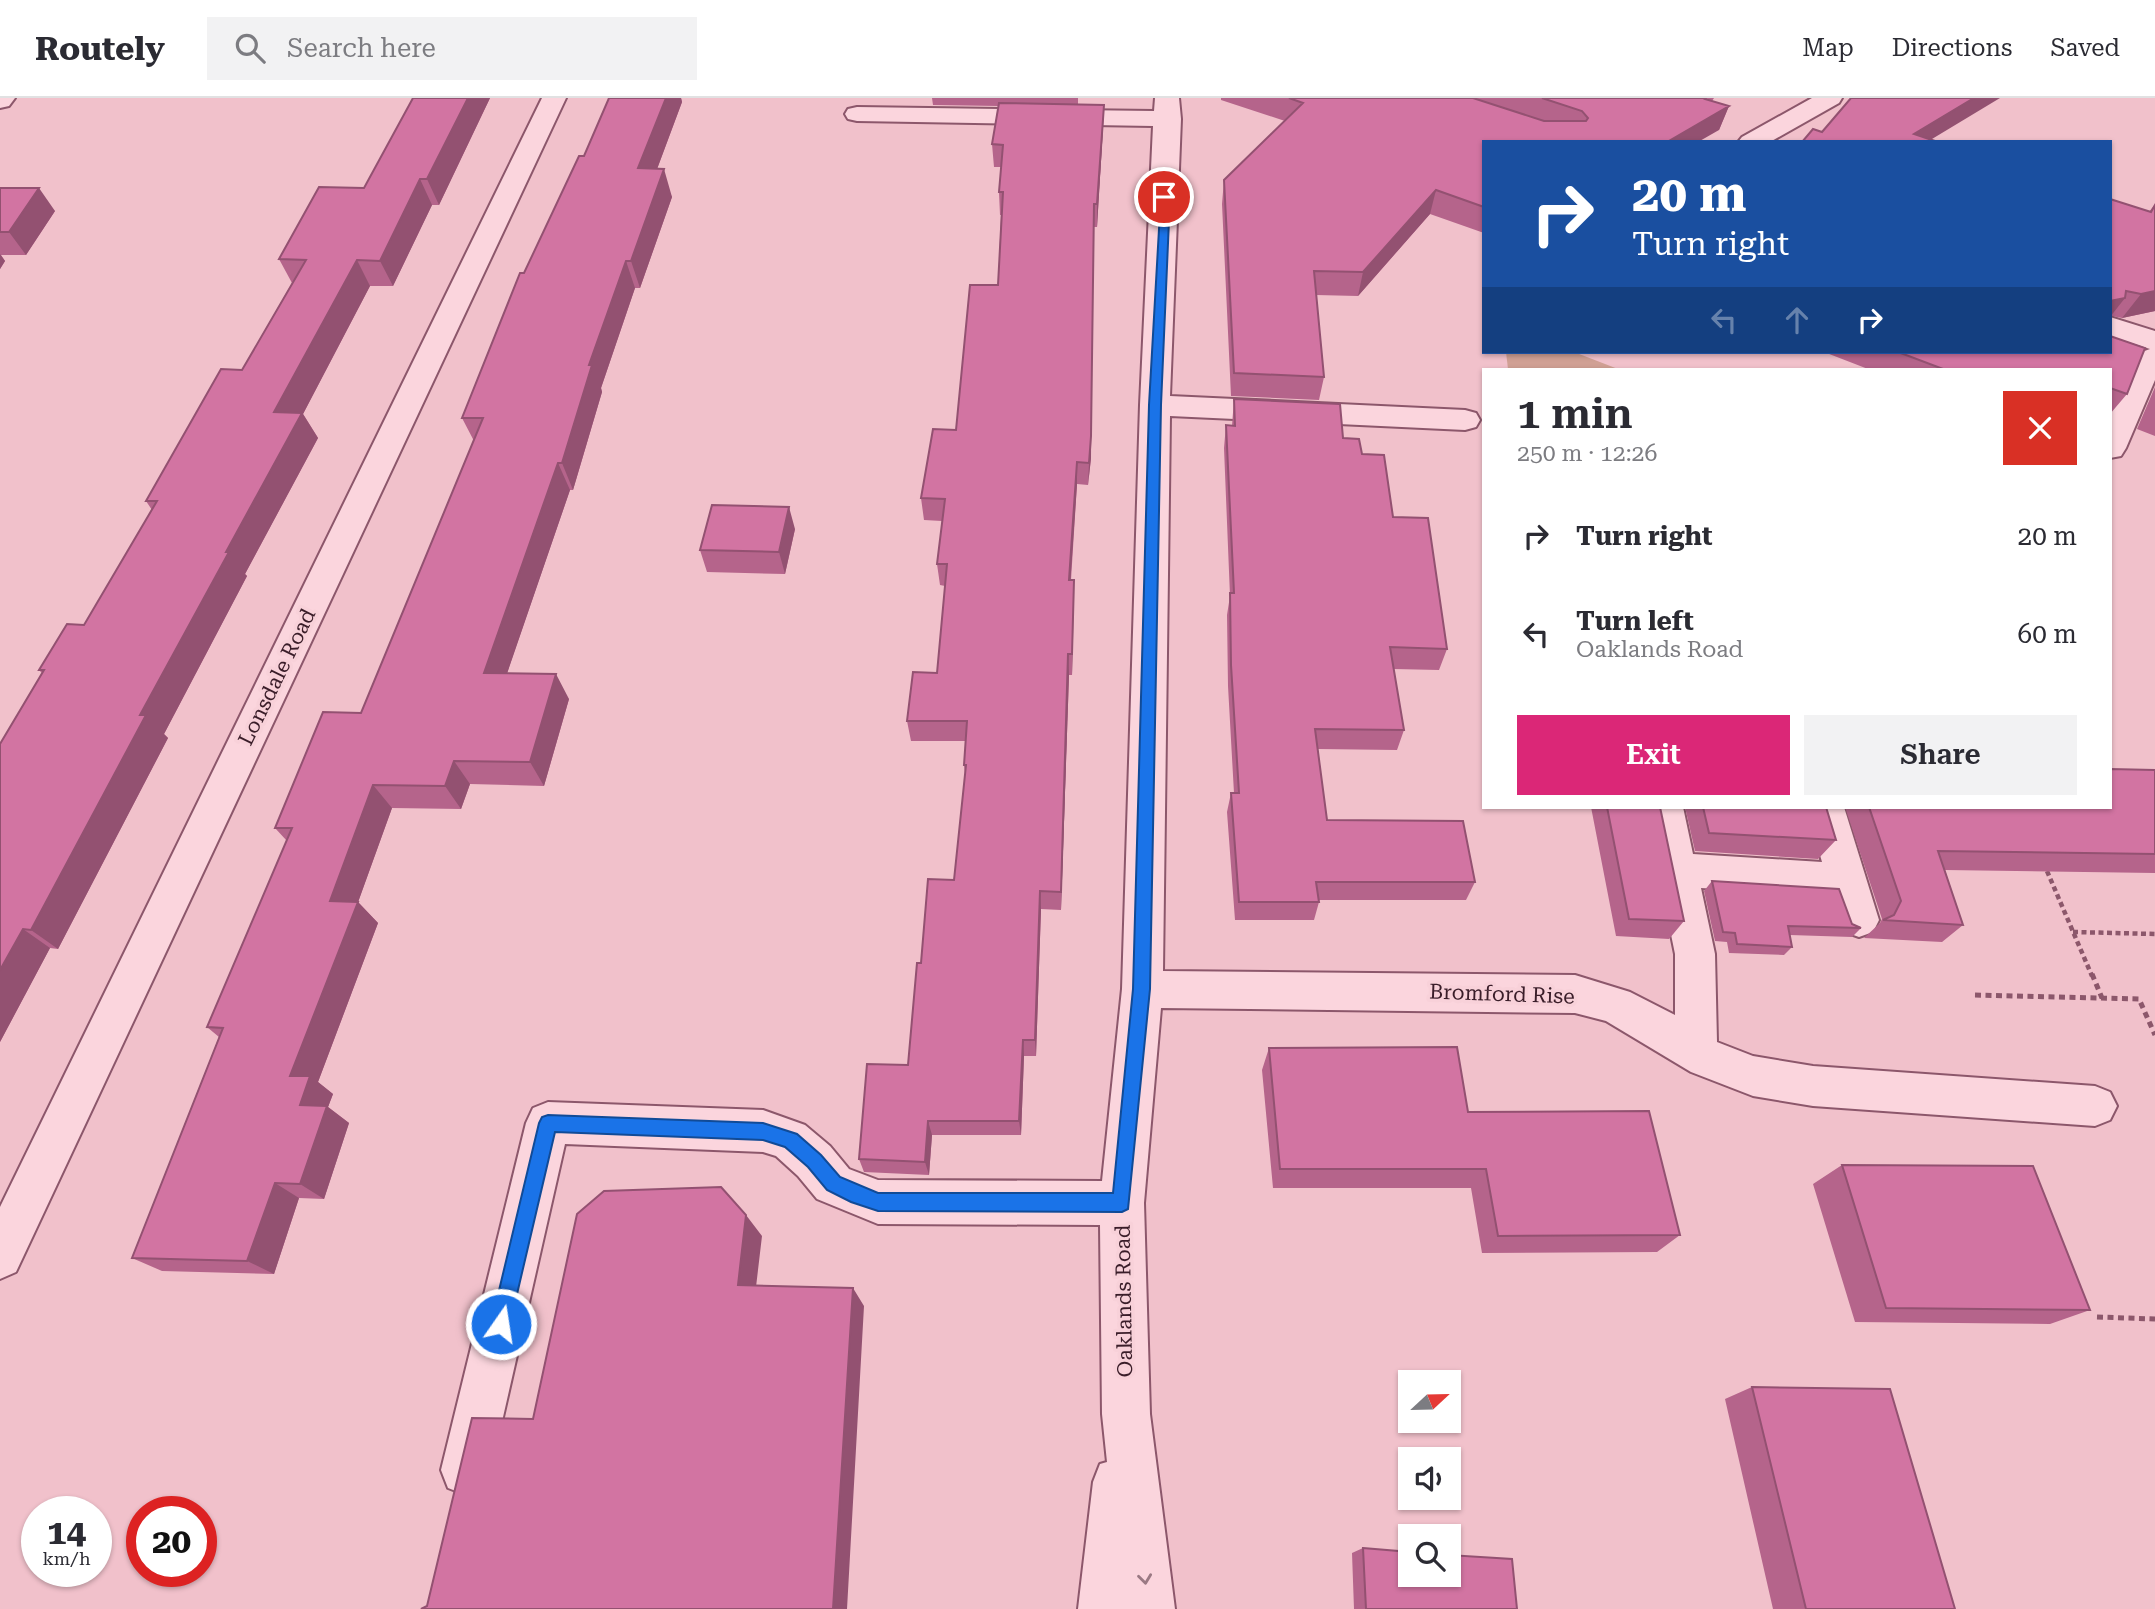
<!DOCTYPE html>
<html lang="en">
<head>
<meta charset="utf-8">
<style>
	body { margin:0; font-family:"Roboto Serif",serif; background:#f2f2f3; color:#2b2b33; height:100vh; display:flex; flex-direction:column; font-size:26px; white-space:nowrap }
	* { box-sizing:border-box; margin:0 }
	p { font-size:23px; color:#7c7c81 }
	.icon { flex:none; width:38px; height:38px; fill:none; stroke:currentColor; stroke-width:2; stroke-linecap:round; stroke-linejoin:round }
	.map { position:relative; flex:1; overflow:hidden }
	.panel { position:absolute; left:1482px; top:270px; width:630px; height:441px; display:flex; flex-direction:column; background:#fff; border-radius:0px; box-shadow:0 2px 5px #0004 }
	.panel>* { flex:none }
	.hud { position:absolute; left:1482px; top:42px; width:630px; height:214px; border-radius:0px; box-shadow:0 2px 5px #0004; background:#1a4fa0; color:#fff; overflow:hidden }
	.needle { width:46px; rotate:68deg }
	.tools { position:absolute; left:1398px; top:1272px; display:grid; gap:14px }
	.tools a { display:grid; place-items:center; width:63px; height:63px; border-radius:0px; background:#fff; box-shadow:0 2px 5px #0004; font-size:35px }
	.speed { position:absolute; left:21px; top:1398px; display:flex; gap:14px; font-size:35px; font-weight:700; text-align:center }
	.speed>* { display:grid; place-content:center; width:91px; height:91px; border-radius:50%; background:#fff; box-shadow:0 2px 5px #0004; line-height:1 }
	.speed small { font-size:18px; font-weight:400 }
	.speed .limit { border:10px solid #d22; background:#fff; color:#111 }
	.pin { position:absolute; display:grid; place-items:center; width:60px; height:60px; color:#fff; margin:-30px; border:4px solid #fff; border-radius:50%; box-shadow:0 2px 7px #0007 }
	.me { position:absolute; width:77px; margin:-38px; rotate:13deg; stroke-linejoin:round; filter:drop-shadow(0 0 5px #0008) }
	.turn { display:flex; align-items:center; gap:24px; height:147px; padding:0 35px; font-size:32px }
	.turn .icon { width:91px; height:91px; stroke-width:2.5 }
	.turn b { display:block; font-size:49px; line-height:60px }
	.lanes { display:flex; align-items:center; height:66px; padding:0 35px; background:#0003; justify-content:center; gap:35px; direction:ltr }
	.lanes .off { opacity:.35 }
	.round { display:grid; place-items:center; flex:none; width:74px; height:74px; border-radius:0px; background:#f2f2f3 }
	.head { display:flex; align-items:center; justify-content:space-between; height:119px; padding:0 35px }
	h1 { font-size:42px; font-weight:600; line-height:52px }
	.cta { display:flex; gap:14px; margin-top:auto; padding:14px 35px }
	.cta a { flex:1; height:80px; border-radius:0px; background:#db2777; color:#fff; font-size:28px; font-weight:600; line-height:80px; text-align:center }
	.cta a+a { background:#f2f2f3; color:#2b2b33 }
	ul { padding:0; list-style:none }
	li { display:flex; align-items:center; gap:21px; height:98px; padding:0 35px }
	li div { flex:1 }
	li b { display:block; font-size:26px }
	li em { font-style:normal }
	header { display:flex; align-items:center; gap:42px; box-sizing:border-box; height:98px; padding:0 35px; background:#fff; border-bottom:2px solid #e1e1e2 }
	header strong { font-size:33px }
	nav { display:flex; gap:38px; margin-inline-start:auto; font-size:24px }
	.search { width:490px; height:63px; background:#f2f2f3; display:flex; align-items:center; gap:18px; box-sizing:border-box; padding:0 24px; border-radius:0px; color:#7c7c81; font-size:26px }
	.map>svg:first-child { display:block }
	.green { fill:#d0a094 }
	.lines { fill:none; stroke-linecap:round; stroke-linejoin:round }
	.minor-casing { stroke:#8c576b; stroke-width:4 }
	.path-far1 { stroke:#8c576b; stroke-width:4.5; stroke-dasharray:5 3.5; stroke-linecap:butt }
	.path { stroke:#8c576b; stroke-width:5; stroke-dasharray:6 4.5; stroke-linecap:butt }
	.minor { fill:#fbd5dd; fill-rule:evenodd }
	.wall { fill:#b5648b }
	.shaded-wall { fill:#935171 }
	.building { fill:#d274a2; stroke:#935171; stroke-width:2 }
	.oneway { stroke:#9a7983 }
	.route { fill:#1a73e8; stroke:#114b97; stroke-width:2 }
	.labels { text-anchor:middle; stroke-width:7; stroke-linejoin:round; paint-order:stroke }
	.street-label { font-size:21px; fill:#3a1d29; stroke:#f8d1d9 }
</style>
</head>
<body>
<header>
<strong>Routely</strong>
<div class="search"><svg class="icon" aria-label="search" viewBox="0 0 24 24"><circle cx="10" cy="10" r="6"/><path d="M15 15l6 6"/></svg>Search here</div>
<nav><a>Map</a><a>Directions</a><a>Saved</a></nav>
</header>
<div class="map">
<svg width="2155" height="1511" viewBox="0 0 2155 1511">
	<rect width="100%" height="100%" fill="#f1c1cb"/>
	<path class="green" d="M1506,254h68l44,17h-110z"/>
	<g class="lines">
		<defs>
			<path id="minor" d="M0,0h15l-6,8 -9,2z
				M542,0h24l-550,1174 -16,7v-72z
				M1155,0h24l2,21 -11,277 295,14 11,3 4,7 -4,7 -11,3 -295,-14 -7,555 412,4 55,17 45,23v-61l-30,-147h38l10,47 129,8 -16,-55h38l35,113 -6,12 -14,5 -14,-5 -13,-36 -131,-8 14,66 2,88 36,14 60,10 282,20 15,6 7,14 -7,14 -15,6 -282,-20 -60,-10 -62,-24 -85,-51 -31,-8 -414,-5 -17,195 6,211 25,195h-97l15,-127 7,-18 7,-2 -5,-48 -2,-189 -222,-1 -61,-25 -19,-23 -22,-20 -13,-4 -198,-8 -74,326 -7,18 -18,7 -18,-7 -7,-18 85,-347 7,-15 15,-6 215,8 42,15 25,21 19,23 29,11 224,1 20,-192 18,-584 13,-279 -296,-5 -9,-2 -3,-5 3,-5 9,-2 297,4z
				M1812,0h30l-3,5 -69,39h-32l4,-5z
				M2110,219l45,14v49l-29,68 -5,8 -11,2v-45l24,-53 5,-7 11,-4 -40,-13z"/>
		</defs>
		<use href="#minor" class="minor-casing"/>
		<path class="path-far1" d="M2047,773l45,105
			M2073,834l82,2"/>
		<path class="path" d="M2092,876l10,24
			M1975,897l164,4 16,36
			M2097,1219l58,2"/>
		<use href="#minor" class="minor"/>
	</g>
	<path class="wall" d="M413,0h77l-51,107h-7l-39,81h-23l-67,128 15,24 -73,136 2,2 -83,158 4,4 -110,211 -8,-1 -50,94 42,-369 -3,-3 45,-45 68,-115 -6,-9 96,-131 50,-87 -13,-24 85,-71z
		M609,0h72l1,4 -25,67 15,28 -32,91h-5l-34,100 1,4 -29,98h-3l-63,183 62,26 -25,87 -74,-2 -9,25 -69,-1 -34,94 20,21 -60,159 15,12 -5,13 21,16 -25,76 -25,-1 -25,76 -112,-3 -30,-13 87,-221 -12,-10 80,-186 -12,-13 86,-115 113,-272 -12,-23 62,-145 60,-117z
		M932,0h146v6l26,1 -1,23 -6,99h-4l-2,231 -3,27 -11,-1 -6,96 2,59 -1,36h-3l-8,235 -20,-1 -5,147h-12l-3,79h-89l-3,40 -65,-3 -5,-13 49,-94 13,-102 33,-83 11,-106 -1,-9 2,-24h-55l-4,-20 30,-48 8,-87 -5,-1 -3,-21 5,-43 -18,-1 -3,-22 35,-68 42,-145 3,-70h-1l-1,-23 2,-25h-7l-2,-23 6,-38 -65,-1z
		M1221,0h493l-2,3 17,5 -10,24 -235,12v91l-54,-19 -72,82 -42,-1 8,82 -5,23 -88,-4 -9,-192 2,-24 61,-59 -64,-21z
		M0,90l55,23 -29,44h-25l4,6 -5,8z
		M2110,101l39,13 6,-8v107l-33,7 -10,-2 -2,1z
		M1824,254h286l17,42 -17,20v-45h-242z
		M2155,289v49l-18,-7z
		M1234,301l109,39 19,16 31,63 54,132 -8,21 -45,-1 10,61 -7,20 -79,-1 9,71 148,62 -9,18h-147v2l-5,18h-79l-8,-108 4,-19h3l-6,-107 -1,-71 3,-19 -6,-148 2,-23 6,1z
		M795,431l-10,45 -78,-2 -7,-22z
		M2155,672v103l-210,-3 18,55 -21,17 -78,-4 16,-15 2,-4 -37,-112h265z
		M1591,709h69l24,114 -15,18 -53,-3z
		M1685,709h141l10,33 -18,19 -123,-8z
		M1712,783l140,43 9,4 -9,9 -62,-2 2,12 -8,8 -55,-2 -2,-11 -12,-1 -11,-50z
		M1269,950l199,64 212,123 -23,17 -175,1 -11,-65h-198l-11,-118z
		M1842,1067l248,145 -40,14 -195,-2 -42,-138z
		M1752,1289l203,222h-182l-48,-210z
		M1363,1450l154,61h-163l-2,-56z"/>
	<path class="shaded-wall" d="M468,0h22l-51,107 -12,-26z
		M666,0h15l1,4 -35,94 -9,-28z
		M1974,0h26l-73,44 -13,-8z
		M1104,7l-1,23 -6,99v-23z
		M1729,8l-10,24 -21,12h-31z
		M664,71l8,28 -32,91 -9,-27z
		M420,81l12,26 -39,81 -13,-25z
		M39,90l16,23 -29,44 -17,-23z
		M1436,92l-6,24 -72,82 5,-24z
		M0,156l5,7 -5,8z
		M357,162l13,26 -67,128 15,24 -73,136 2,2 -83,158 4,4 -110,211 -27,-19 109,-215 86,-163 48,-140z
		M626,163l9,27 -34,100 1,4 -29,98 -11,-27 27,-98z
		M2155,193v20l-33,7 19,-24z
		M2125,200l-15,19v-16z
		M1091,338v22l-3,27 1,-22z
		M1077,364v22l-8,117v-21z
		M558,365l12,27 -71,207 -15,-24z
		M789,409l6,22 -10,45 -6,-22z
		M1074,482l-1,59 -1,36v-21z
		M1068,556l1,21 -8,235v-18z
		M556,576l13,25 -25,87 -14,-24z
		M454,663l16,23 -9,25 -16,-23z
		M373,687l19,23 -40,111 6,-17 20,21 -60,159 15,12 -5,13 21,16 -25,76 -24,-15v-79l-10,-29 40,-175z
		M1040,793l1,18 -5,147 -1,-16z
		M23,831l27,19 -50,94v-72z
		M1023,942l1,16 -3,79 -2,-14z
		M928,1023l4,14 -3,40 -4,-13z
		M275,1085l24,15 -25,76 -27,-13z
		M746,1117l16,21 -8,68 -16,-19z
		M853,1190l11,18 -17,303h-14z"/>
	<path class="building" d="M413,0h55l-41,81h-7l-40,82 -23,-1 -83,152 28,1 -76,139h3l-89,163h6l-115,215 -8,-1 -23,41v-226l44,-74h-5l28,-46 17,1 73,-124h-11l75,-132 21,1 64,-110 -27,-1 40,-72 45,1z
		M609,0h57l-28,70 26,1 -33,92h-5l-37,104h3l-30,98h-4l-74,210 72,1 -26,88 -76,-1 -9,25 -72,-1 -43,116 28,1 -68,174h20l-10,29 27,1 -27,78 -25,-1 -28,78 -115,-3 91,-230 -16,-1 85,-199h-17l48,-116 38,1 122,-295h-21l58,-145h4l55,-117h5z
		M1289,0h184l71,23h42l2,-3 -6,-7 -40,-13h164l-1,1 24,7 -62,36h-183v65l-48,-17 -73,82 -49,-1 10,106 -90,-4 -10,-193 79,-77z
		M1851,0h123l-60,36 24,8h-136l11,-13 9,3z
		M999,5l105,2 -7,99h-3l-3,232 -2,27 -12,-1 -8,118h5l-2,74h-4l-7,238 -21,-1 -5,149h-12l-4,81h-91l-3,41 -66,-3 8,-95 41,1 9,-102h4l7,-84 26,1 12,-115h-2l3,-44h-60l6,-49 24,1 10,-109h-10l8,-65 -24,-1 12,-69 23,1 14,-145h28l5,-93h-4l4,-47 -11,-1z
		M0,90h39l-30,44h-9z
		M2110,101l41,13 4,-7v86l-14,3 -15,-3 -1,7 -15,3z
		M2110,238l35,12 -18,46 -17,-6v-19h-167l-45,-17h212z
		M1234,301l106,5 3,34 16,1 3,15 22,1 9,62 35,1 19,131 -57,-2 14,83 -89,-1 12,91 136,1 12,61h-159l3,20h-80l-8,-109h8l-8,-128 -1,-72h4l-8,-168 9,1z
		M712,407l77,2 -10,45 -79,-2z
		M2110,671l45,1v84l-217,-3 25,74 -80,-5 11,-5 7,-14 -32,-94h241z
		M1607,709h53l24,114 -55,-2z
		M1703,709h123l10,33 -127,-7z
		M1712,783l127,8 13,35 9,4 -73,-2 4,21 -55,-3 -2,-11 -12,-1z
		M1457,949l11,65 181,-1 31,124 -182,1 -12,-67h-206l-11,-121z
		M1842,1067l191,1 57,144 -204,-2z
		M721,1089l25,28 -8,70 115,3 -20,321h-412l6,-3 45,-188 61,1 44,-205 27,-23z
		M1752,1289l138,2 65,220h-149z
		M1363,1450l47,4v23h39v-20l63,4 5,50h-151z"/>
	<defs><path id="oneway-chevron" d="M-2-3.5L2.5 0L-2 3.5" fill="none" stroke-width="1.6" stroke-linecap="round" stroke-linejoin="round" transform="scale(1.75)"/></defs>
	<use class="oneway" href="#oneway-chevron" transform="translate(1145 1481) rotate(83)"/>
	<path class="route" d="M1161,96l9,3 -9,208 -11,584 -22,220 -6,3 -244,-1 -27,-9 -24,-12 -19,-23 -23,-20 -22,-7 -208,-8 -45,192 -2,7 -7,3 -7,-3 -3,-7 48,-201 3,-6 6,-2 215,8 34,11 24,21 19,22 38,16h235l20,-204 16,-584z"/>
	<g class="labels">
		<g class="street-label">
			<text transform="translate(277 579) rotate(-64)" y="7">Lonsdale Road</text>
			<text transform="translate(1502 896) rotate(2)" y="7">Bromford Rise</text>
			<text transform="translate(1124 1203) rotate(-91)" y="7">Oaklands Road</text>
		</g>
	</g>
</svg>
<div class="tools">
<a><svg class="needle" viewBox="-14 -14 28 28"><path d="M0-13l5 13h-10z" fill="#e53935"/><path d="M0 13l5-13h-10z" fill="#7c7c81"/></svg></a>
<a><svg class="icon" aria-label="sound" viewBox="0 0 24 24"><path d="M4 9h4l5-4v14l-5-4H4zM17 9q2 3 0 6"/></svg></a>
<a><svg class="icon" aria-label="search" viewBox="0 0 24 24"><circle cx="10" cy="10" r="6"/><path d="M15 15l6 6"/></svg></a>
</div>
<div class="speed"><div>14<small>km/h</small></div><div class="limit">20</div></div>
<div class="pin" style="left:1164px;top:99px;background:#d93025"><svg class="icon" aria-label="arrive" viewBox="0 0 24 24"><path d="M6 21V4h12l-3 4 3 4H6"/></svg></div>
<svg class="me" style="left:501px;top:1226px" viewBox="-20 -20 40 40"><circle r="17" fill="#1a73e8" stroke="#fff" stroke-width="3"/><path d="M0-11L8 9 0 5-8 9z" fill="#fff"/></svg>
<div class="hud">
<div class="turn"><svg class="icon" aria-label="right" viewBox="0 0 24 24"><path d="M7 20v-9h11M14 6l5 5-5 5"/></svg><div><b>20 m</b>Turn right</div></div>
<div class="lanes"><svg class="icon off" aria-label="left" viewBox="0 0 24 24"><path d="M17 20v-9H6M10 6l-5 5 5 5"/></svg><svg class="icon off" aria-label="ahead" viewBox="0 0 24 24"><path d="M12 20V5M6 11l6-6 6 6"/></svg><svg class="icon" aria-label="right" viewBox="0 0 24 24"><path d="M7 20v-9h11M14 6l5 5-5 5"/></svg></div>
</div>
<section class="panel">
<div class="head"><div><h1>1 min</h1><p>250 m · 12:26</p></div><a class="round" style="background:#d93025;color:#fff"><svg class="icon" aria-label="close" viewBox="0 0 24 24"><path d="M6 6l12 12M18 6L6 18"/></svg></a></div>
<ul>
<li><svg class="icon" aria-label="right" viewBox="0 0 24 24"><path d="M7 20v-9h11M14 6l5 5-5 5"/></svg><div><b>Turn right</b></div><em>20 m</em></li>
<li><svg class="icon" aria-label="left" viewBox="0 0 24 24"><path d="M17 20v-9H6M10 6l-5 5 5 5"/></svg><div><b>Turn left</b><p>Oaklands Road</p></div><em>60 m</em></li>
</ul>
<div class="cta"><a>Exit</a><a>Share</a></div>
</section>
</div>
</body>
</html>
